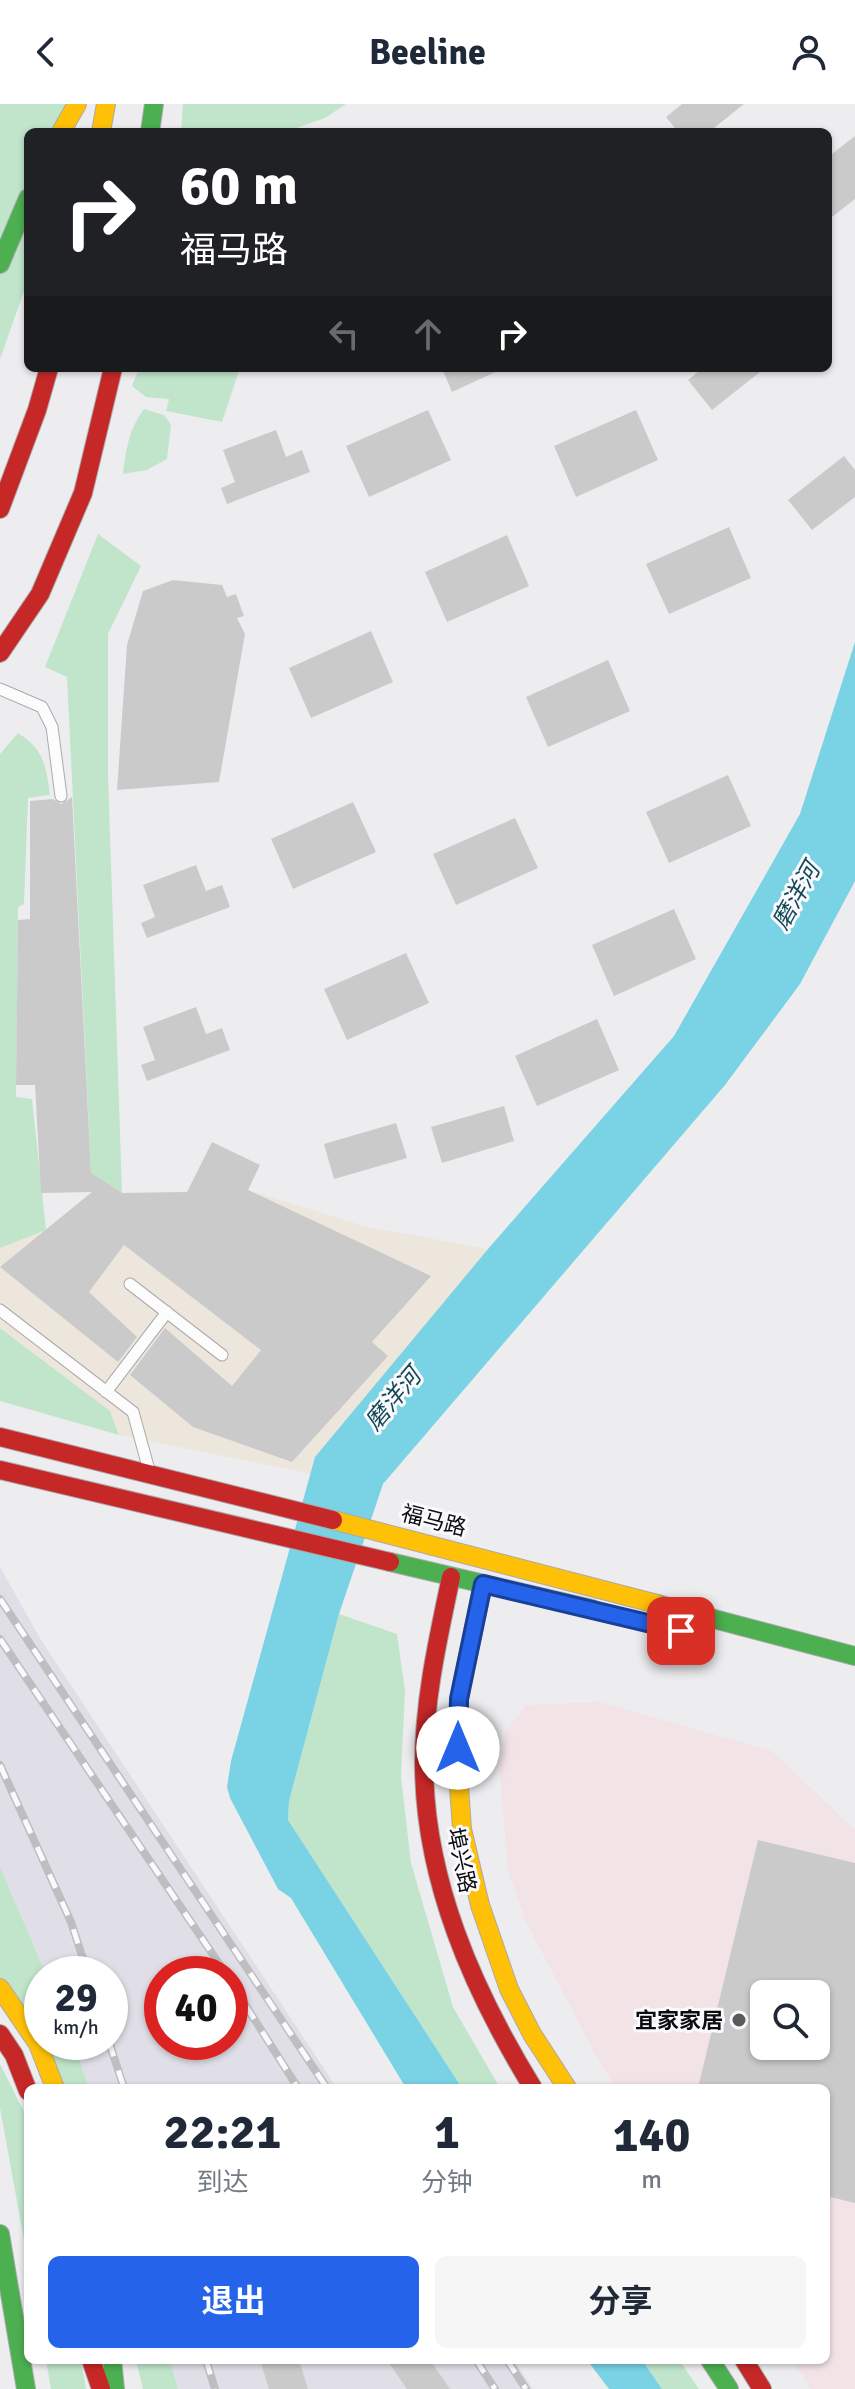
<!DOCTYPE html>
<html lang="zh">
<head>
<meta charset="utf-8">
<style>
	body { margin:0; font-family:Signika,"Noto Sans SC",sans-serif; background:#f6f6f7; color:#1f2937; height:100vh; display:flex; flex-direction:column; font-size:30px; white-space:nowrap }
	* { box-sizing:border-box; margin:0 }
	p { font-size:26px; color:#747a83 }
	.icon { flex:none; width:44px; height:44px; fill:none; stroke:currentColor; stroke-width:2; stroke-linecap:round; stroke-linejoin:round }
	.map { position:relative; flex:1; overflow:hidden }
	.sheet { position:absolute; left:24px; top:1980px; width:806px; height:280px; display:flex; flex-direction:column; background:#fff; border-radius:12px; box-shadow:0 2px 6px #0004 }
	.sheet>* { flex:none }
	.guide { position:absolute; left:24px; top:24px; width:808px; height:244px; border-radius:12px; box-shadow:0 2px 6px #0004; background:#202124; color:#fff; overflow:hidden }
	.tools { position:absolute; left:750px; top:1876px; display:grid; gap:16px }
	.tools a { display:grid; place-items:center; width:80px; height:80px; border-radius:12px; background:#fff; box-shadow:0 2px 6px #0004; font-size:40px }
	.speed { position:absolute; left:24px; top:1852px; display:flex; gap:16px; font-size:40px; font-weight:700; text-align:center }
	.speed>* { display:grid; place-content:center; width:104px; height:104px; border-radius:50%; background:#fff; box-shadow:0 2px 6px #0004; line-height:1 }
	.speed small { font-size:20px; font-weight:400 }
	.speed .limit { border:12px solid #d22; background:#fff; color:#111 }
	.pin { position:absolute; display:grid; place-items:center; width:68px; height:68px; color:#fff; margin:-34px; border-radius:16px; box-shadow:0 4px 12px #0006 }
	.me { position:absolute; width:88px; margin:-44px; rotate:0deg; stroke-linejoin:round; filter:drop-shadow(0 0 6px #0008) }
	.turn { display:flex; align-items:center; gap:28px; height:168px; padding:0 24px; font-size:36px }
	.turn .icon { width:104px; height:104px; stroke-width:2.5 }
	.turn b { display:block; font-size:56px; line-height:68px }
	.lanes { display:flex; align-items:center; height:76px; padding:0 24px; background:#0003; justify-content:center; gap:40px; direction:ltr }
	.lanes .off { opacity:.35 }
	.eta { display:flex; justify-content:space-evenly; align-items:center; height:136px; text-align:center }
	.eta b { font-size:48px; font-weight:700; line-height:56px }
	.action { display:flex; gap:16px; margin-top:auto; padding:16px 24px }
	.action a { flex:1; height:92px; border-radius:12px; background:#2563eb; color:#fff; font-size:32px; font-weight:700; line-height:92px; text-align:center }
	.action a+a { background:#f6f6f7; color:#1f2937 }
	header { display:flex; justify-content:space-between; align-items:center; height:104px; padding:0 24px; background:#fff; font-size:36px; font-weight:700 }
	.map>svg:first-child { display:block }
	.commercial { fill:#f2e3e7; fill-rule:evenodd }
	.industrial { fill:#ede6dd }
	.built { fill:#e0dfe7; fill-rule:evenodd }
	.green { fill:#c0e5cb }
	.water { fill:#7ad2e5 }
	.building { fill:#cbcacb; fill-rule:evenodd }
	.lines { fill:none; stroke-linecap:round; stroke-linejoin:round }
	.lane-casing { stroke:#aaa9ac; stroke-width:13 }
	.fast-casing { stroke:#aaa9ac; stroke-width:20 }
	.slow-casing { stroke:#aaa9ac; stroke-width:20 }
	.jam-casing { stroke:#aaa9ac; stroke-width:20 }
	.lane { stroke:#fcfcfd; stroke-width:11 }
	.fast { stroke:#4caf50; stroke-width:18 }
	.slow { stroke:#ffc107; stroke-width:18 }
	.jam { stroke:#c62828; stroke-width:18 }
	.rail-casing { stroke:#bebec0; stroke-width:8 }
	.rail { stroke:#faf9fe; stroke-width:5; stroke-dasharray:15; stroke-linecap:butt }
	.route-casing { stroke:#184099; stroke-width:20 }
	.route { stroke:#2563eb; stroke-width:14 }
	.poi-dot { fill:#5b5b5c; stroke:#faf9fe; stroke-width:3 }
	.labels { text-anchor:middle; stroke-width:6; stroke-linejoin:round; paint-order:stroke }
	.street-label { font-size:22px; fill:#0c0c0d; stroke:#faf9fe }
	.poi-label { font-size:22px; font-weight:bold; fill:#0c0c0d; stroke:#faf9fe; text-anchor:end }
	.water-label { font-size:24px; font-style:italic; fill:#134954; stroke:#faf9fe }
</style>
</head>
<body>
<header><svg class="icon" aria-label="back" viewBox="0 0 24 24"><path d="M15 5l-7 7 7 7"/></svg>Beeline<svg class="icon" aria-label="person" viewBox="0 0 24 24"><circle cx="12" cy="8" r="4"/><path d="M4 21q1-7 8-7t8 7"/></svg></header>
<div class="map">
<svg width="855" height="2285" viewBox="0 0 855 2285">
	<rect width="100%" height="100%" fill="#ededf0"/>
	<path class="commercial" d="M599,1598l173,49 79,75 4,2v561h-44l-19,-29h34v-272h-210l-21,-34 -69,-132 -18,-51 -9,-105 7,-35 20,-26zM764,1890h52v52h-52z"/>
	<path class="industrial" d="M104,1078l18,11 126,-3 116,36 124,23 -173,208 -3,17 -193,-39 -9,-24 -110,-83v-80l46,-18z"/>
	<path class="built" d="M0,1463l41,73 296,448h-248l-16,-46h37v-68h-64l-46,-107zM162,1870h68v68h-68z
		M170,2256h344l19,29h-355z"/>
	<path class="green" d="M0,0h80l-7,28h-45v148l-28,79z
		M183,0h163l-21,14 -34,12 -110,2z
		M139,264h101l-18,54 -56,-11 3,-12 -23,-2 -14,-11z
		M144,305l20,6 7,10 -4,34 -20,11 -24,4c3,-25 6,-45 21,-65z
		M98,430l43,32 -33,68v141l14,418 -30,-1 -25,-515 -22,-10z
		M18,629c26,16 28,33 32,62l-22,3 -4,106 -6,3 -2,190 16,2 14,131 -46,18v-494z
		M0,1224l110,83 9,24 -119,-34z
		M339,1510l58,20 8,57 -4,86 10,86 42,144 47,81h-38l-174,-268 1,-19z
		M0,1763l46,107h-4v68h31l16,46h-30l-59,-102z
		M0,1960l28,56v142l-28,-154z
		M46,2256h35l5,29h-35z
		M136,2256h34l8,29h-35z
		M642,2256h37l20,29h-37z"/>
	<path class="water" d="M855,538v239l-55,103 -75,101 -342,399 -44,130 -50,187 -1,19 174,268h-56l-115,-190 -13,-9 -48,-91 -3,-11 4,-26 84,-304 173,-208 186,-213 126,-222z
		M587,2256h55l20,29h-53z"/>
	<path class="building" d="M682,0h62l-35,28h-31l-12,-15z
		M855,32v63l-27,21v-63z
		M442,264h62l-52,24z
		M703,264h62l-53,42 -24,-30z
		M428,306l23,50 -82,37 -23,-51z
		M636,306l22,50 -82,37 -22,-51z
		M276,326l10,27 16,-7 8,22 -83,32 -6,-16 14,-6 -12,-32z
		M844,352l11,14v27l-43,33 -24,-30z
		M729,423l22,51 -82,36 -23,-50z
		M507,431l22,51 -82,36 -22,-50z
		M173,476l49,5 5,12 9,-3 8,22 -7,2 8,16 -26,148 -102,8 10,-145 16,-54z
		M371,527l22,51 -82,36 -22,-50z
		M608,556l22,51 -82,36 -22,-50z
		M728,671l23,51 -82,37 -23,-51z
		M72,693l19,376 31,20 65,-1 25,-50 48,23 -12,25 183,86 -59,66 16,14 -96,106 -99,-35 -63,-52 35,-47 67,58 29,-36 -137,-105 -35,47 48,45 -19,25 -118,-95 92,-75 -51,1 -6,-108h-19l2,-165 12,-1v-118l23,-2 8,5z
		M353,698l23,50 -83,37 -22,-50z
		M515,714l23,50 -82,37 -23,-51z
		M196,761l10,26 16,-6 8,22 -83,31 -6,-15 14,-6 -12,-32z
		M674,805l22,50 -82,37 -22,-51z
		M406,849l23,50 -82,37 -23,-51z
		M196,903l10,27 16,-6 8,22 -83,31 -6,-16 14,-5 -12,-33z
		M597,915l22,51 -82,36 -22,-50z
		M504,1002l10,35 -72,22 -11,-36z
		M396,1019l11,35 -73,21 -10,-35z
		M758,1736l97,23v340l-29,-7v-108h-128zM764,1890h52v52h-52z
		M260,2256h39l9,29h-39z
		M387,2256h43l20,29h-43z"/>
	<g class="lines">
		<defs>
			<path id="lane" d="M0,585l42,18 10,20 9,69
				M130,1180l92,71
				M0,1206l133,102 16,58
				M106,1288l61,-80"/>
			<path id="fast" d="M150,28l4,-28
				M0,160l28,-66
				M390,1458l202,47
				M657,1500l198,52
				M0,2130l26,155
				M112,2256l3,29
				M710,2256l19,29"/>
			<path id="slow" d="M61,28l16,-28
				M101,28l5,-28
				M333,1416l324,84
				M483,1480l-24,115 -1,74 4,56 18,76 29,84 23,45 35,54
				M0,1884l38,56 17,44"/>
			<path id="jam" d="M0,405l37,-99 12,-42
				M0,549l40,-59 43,-101 30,-125
				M0,1333l333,83
				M0,1366l390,92
				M451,1473c-13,62 -27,123 -27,186 0,117 49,227 109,325
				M0,1930l14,21 14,36
				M91,2256l10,29
				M744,2256l18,29"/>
		</defs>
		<use href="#lane" class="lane-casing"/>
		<use href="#fast" class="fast-casing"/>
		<use href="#slow" class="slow-casing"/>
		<use href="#jam" class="jam-casing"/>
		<use href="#lane" class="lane"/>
		<use href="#fast" class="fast"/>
		<use href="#slow" class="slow"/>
		<use href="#jam" class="jam"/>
		<defs>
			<path id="rail" d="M0,1495l327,489
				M0,1535l226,335
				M0,1661l71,157 17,52
				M230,1877l68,107
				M109,1938l15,46
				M206,2256l9,29
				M476,2256l19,29
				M507,2256l19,29"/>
		</defs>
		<use href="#rail" class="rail-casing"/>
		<use href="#rail" class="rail"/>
	</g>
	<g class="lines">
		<defs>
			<path id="route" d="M458,1644l1,-49 24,-115 198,47"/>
		</defs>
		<use href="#route" class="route-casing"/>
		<use href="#route" class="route"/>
	</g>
	<circle class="poi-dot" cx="739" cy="1916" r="8"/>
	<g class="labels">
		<g class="street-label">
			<text transform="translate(434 1416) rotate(14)" y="8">福马路</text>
			<text transform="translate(462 1756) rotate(78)" y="8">埠兴路</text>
		</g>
		<g class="poi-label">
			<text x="723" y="1924">宜家家居</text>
		</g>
		<g class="water-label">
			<text transform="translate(796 792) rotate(-61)" y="8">磨洋河</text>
			<text transform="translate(393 1295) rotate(-50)" y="8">磨洋河</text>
		</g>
	</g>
</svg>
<div class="tools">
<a><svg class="icon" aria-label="search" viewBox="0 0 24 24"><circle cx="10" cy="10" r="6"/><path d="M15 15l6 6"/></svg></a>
</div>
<div class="speed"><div>29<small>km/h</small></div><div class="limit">40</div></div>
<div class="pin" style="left:681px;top:1527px;background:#d93025"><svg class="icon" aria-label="arrive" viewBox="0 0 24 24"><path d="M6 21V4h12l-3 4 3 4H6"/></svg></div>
<svg class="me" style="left:458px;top:1644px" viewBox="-20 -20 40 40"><circle r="19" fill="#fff"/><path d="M0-13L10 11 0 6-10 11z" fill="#2563eb"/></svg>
<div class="guide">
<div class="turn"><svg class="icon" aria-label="right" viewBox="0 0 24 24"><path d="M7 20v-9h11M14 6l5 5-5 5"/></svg><div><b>60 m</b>福马路</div></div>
<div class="lanes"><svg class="icon off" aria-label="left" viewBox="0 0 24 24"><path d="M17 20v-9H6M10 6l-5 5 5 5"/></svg><svg class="icon off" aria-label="ahead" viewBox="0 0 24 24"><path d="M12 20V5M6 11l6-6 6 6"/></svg><svg class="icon" aria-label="right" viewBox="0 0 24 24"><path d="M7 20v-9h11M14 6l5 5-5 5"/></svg></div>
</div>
<section class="sheet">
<div class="eta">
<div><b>22:21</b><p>到达</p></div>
<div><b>1</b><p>分钟</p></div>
<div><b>140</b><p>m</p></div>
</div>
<div class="action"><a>退出</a><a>分享</a></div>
</section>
</div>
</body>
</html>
